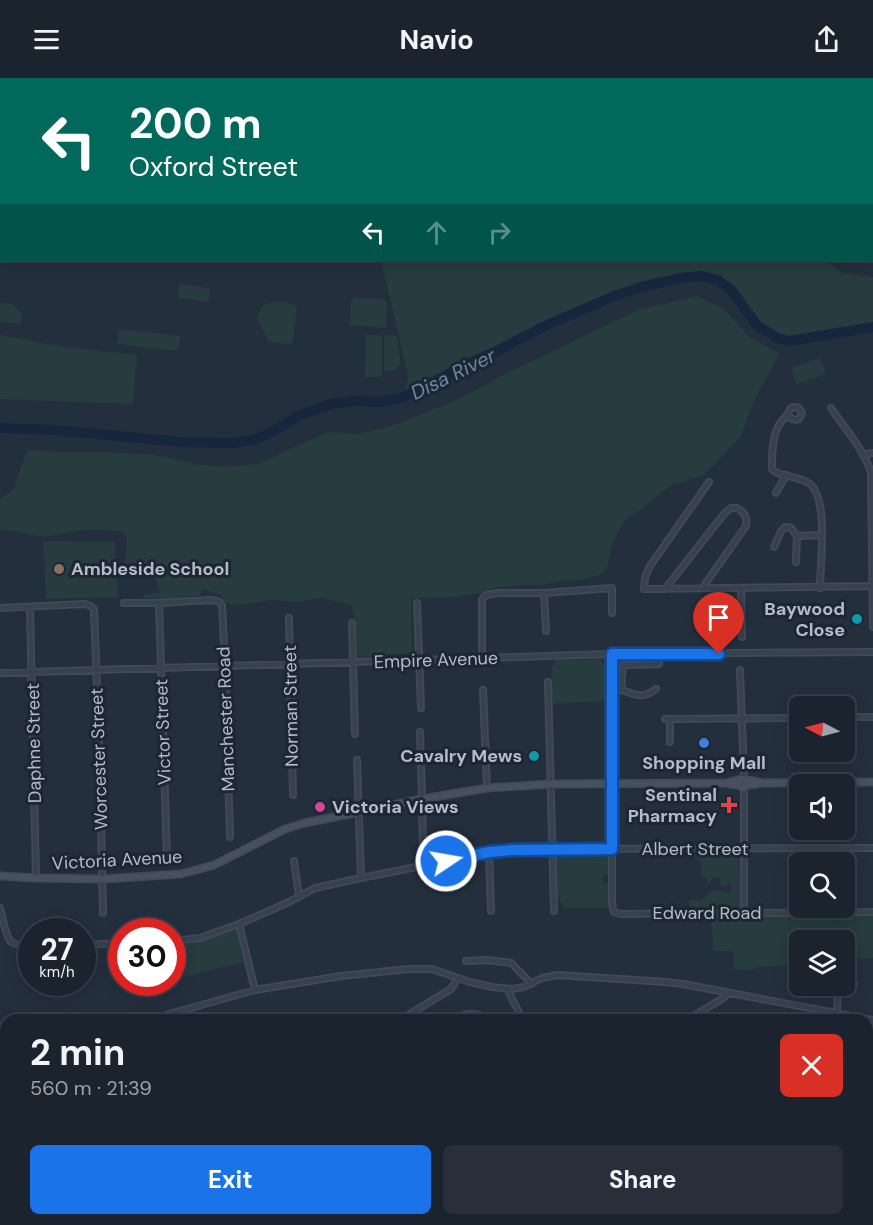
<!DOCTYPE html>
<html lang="en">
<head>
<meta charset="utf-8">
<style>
	body { margin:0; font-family:"DM Sans",sans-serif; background:#282f3a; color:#f1f3f6; height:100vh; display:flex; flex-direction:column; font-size:22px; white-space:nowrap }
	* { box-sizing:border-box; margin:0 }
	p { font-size:20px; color:#a0a4aa }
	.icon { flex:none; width:33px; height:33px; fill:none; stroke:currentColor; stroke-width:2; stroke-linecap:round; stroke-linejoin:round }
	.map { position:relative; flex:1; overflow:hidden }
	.side { position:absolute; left:0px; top:936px; width:873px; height:212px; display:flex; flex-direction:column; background:#1b232e; border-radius:18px 18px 0 0; box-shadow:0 3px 15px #0003,0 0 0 2px #39404a }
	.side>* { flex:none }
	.top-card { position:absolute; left:0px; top:0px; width:873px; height:183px; box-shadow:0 3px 15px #0003,0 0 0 2px #39404a; background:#00695c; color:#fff; overflow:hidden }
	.needle { width:39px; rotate:276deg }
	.tools { position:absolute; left:789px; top:618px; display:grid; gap:12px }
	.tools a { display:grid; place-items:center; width:66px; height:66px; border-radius:9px; background:#1b232e; box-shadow:0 3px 15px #0003,0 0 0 2px #39404a; font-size:30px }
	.speed { position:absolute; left:18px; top:840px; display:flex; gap:12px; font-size:30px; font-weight:700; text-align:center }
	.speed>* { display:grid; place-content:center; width:78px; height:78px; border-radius:50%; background:#1b232e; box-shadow:0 3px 15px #0003,0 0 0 2px #39404a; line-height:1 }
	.speed small { font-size:15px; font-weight:400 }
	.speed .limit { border:9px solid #d22; background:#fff; color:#111 }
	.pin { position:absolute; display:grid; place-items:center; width:51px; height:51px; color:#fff; margin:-62px -26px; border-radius:50% 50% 50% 0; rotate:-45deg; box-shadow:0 0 6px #0007 }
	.pin .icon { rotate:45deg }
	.me { position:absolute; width:66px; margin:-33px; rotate:78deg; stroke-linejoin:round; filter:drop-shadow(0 0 4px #0008) }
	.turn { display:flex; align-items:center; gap:21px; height:126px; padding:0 30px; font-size:27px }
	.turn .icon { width:78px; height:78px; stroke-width:2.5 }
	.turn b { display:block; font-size:42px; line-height:51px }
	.lanes { display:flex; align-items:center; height:57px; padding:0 30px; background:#0003; justify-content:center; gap:30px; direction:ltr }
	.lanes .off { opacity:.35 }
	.round { display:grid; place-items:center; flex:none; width:63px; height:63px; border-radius:9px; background:#282f3a }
	.overview { display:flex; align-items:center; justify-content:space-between; height:102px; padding:0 30px }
	h1 { font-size:36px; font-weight:700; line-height:45px }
	.action { display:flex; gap:12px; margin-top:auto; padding:12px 30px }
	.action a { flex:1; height:69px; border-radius:9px; background:#1a73e8; color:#fff; font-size:24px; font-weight:700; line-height:69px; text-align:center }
	.action a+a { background:#282f3a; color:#f1f3f6 }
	header { display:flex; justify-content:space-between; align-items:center; height:78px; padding:0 30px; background:#1b232e; font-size:27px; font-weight:700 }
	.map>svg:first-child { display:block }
	.green { fill:#263c3f }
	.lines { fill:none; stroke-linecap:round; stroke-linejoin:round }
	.river { stroke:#17263c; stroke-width:10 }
	.street-casing { stroke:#414a57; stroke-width:8 }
	.secondary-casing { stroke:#414a57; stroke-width:9 }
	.primary-casing { stroke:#414a57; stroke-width:10 }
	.street { stroke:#38414e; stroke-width:4.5 }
	.secondary { stroke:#465061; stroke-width:6 }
	.primary { stroke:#56606e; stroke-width:7 }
	.route-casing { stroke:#114b97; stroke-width:15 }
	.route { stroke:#1a73e8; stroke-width:10 }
	.education-dot { fill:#8d6e63; stroke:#1d2633; stroke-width:2 }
	.culture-dot { fill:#0f9aa8; stroke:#1d2633; stroke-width:2 }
	.shop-dot { fill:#3f7fe0; stroke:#1d2633; stroke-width:2 }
	.health-dot { fill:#e0444e; stroke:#1d2633; stroke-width:2 }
	.hotel-dot { fill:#d1479c; stroke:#1d2633; stroke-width:2 }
	.labels { text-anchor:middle; stroke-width:6; stroke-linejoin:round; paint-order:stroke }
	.poi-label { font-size:18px; font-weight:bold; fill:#b4bcc9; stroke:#1d2633; text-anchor:end }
	.street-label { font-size:18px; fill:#b4bcc9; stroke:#1d2633 }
	.water-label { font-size:20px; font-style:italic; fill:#6d86a8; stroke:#1d2633 }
</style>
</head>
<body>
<header><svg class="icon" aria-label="menu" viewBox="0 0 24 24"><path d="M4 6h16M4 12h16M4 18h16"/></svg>Navio<svg class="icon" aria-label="share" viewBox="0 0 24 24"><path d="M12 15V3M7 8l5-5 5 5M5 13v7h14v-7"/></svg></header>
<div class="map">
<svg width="873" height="1147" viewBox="0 0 873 1147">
	<rect width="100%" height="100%" fill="#242f3e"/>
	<path class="green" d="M381,182h445l16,13 31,4v50l-83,14 -13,-3 -20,-13 -25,-34 -14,-11 -17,-4 -20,2 -40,9 -27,9 -67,29 -52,27 -17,7 -76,39c2,-8 6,-14 6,-23z
		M179,206l31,4 -1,14 -31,-4z
		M697,218l27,13 26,29 29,15 -26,50 -12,33 -36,38 -37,13 -29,24 -13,8 -14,24 -5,26 -6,5 -17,6 -24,1 -20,4h-21l-27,3 -12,5 -22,4 -46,1 -1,6 1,49 -52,4 -3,-6 -1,-28 -5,-19 -30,-6 -25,4 -22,-2 -38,5 -12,-3 -3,-7 -17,-6 -5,7 -16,1 -10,2 -30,-1 2,-3 15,-3 -5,-15 -31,-8 3,-29 -2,-6 -6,-3 -22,-2 -16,1 -38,7 -43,-8v-30l13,-9 14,-40 33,2h45l50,3 40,9 25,3 38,-3 70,-32 30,2 34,-8 65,-26 43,-23 138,-67z
		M355,220l27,1 5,3 -1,26 -36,-3 1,-24z
		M279,223l18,5 -4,35 -2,3 -22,-2 -12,-24c5,-15 8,-15 22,-17z
		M0,225l11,1 11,9 -1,11 -21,-2z
		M119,251l61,7 -2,15 -61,-7z
		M0,257l64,12 73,8 -4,49 -133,-5z
		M366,257h16v42h-17z
		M384,257l12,1 5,26 -5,8 -12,1z
		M820,280l6,16 -29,10 -6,-16z
		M43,463l72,1 3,55 -72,2z
		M600,581l6,7v35l-56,3 2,-37 4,-7z
		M722,773l17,2 2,54 -51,2 -1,-9h12c4,-2 7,-7 11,-9 6,-2 13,2 19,1v-9l-9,4 -2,-3v-6l-3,-1 -5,1 -2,5 -3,-1 -1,-4 -6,-4 2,-6 -3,-9 -8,-2 1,-3z
		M555,774l50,1 3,3v18l-5,2v8l5,-1v25h-44l-8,-15z
		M711,837h162v43l-5,1 -23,-1 -1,-18h-44l-1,16h-7l-2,10 -31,1 -8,3 -17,-1v-18h-21z
		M232,851l5,4 6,29 -70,18v-37l27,-2z
		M6,1072v70h81l2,5h-89v-74z"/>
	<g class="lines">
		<path class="river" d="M0,350l55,2 126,12 52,1 20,-3 21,-9 24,-15 33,-12 22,-3 25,1 24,-4 76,-39 17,-7 52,-27 67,-29 27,-9 40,-9 20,-2 17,4 14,11 25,34 20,13 13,3 83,-14"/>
		<defs>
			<path id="street" d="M102,0l1,2
				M221,0v2
				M339,0v2
				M385,0v2
				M576,0v2
				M629,0v2
				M679,0v2
				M741,0v2
				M792,0v2
				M131,2l7,-2
				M392,2l6,-2
				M572,2v-2
				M0,30l2,-1
				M872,53l1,-1
				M0,90l2,1
				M872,100h1
				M872,170h1
				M831,330c13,19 34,43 40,65l2,154
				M788,337l2,3 6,2 3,-1 3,-6 -3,-5 -6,-1 -3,2c-2,7 -7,9 -11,16 -7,12 -7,30 -7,44 8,9 26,6 38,15 19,16 10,80 10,104
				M863,377l10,-2
				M709,404l-59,84 -5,11 -1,12 229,-3
				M776,415l10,-18
				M774,469l7,-16 4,-4 6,1 6,8 25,-1
				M796,484l1,-26
				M741,510l1,49
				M665,511l59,-75 7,-6h6c7,4 11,10 9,18l-43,61
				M544,515l2,38
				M124,525h35l52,-3 7,1 4,4 3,61 5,171
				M159,525l8,257
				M417,525l4,105
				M0,530l85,-4 6,2 3,3 5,130 4,174
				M30,530l6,270
				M289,540l4,177
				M352,545l3,111
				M612,576v248l1,7 1,3 7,2 252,-2
				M482,580v-59l4,-4 11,-2h47l68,-5v25
				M740,592l4,109
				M0,595l612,-19 261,-2
				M548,604l6,229
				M618,611c16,4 22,12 38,0
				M621,611l2,-24 36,-1
				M483,612l4,98
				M844,639h29
				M665,641l135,-1
				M670,641v23
				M420,654l2,67 1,54
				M357,682l4,118
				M744,710v124
				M489,774l2,59
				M294,783l5,35
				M0,830c2,8 6,29 11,34 5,4 15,3 21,3
				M239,846l16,66
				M172,863l28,-3 39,-14 50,-22 26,-14 46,-10 136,-27 55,-2 321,-1
				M82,867l40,-2
				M466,883l21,-1 24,3 21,21
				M799,901h1
				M844,905l10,1
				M507,911l16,31
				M837,936l1,-28
				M148,942l107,-30 86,-14 68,-7h23l38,13 22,5 20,2 12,-2 18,-9 16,-3 108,7 17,2 190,36
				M400,942l51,-31 7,-11
				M448,942c15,-6 28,-10 42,0
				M687,942l33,-20 9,-7
				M0,998l3,-4
				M0,1043l6,-2"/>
			<path id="secondary" d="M730,706l9,1 4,3 4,-3 10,-1
				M0,798l36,2 67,1 78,-5 33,-9 71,-36 20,-6 117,-24 65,-11 64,-4 175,-1 16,-4 21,4 110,-1"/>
			<path id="primary" d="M765,2l6,-2
				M0,138l2,1"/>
		</defs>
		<use href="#street" class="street-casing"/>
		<use href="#secondary" class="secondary-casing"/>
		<use href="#primary" class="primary-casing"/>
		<use href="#street" class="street"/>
		<use href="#secondary" class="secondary"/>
		<use href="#primary" class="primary"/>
	</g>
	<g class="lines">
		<defs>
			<path id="route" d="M446,783l43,-9 23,-2 100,-1v-195h107"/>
		</defs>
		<use href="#route" class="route-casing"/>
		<use href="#route" class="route"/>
	</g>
	<circle class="education-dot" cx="59" cy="491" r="6"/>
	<g class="culture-dot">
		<circle cx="857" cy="541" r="6"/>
		<circle cx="534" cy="678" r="6"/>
	</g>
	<circle class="shop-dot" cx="704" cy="665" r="6"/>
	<path class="health-dot" d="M726 718h6v6h6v6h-6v6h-6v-6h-6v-6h6z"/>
	<circle class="hotel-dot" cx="320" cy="729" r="6"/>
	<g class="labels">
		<g class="poi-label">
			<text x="71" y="497" text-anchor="start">Ambleside School</text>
			<text x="845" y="537">Baywood<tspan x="845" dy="21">Close</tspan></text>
			<text x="522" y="684">Cavalry Mews</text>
			<text x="704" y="691" text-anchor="middle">Shopping Mall</text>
			<text x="717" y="723">Sentinal<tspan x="717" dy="21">Pharmacy</tspan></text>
			<text x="332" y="735" text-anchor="start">Victoria Views</text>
		</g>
		<g class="street-label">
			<text transform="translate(436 582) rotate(-2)" y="6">Empire Avenue</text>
			<text transform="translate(291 628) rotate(-91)" y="6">Norman Street</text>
			<text transform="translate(226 641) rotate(-92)" y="6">Manchester Road</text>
			<text transform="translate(163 654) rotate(-92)" y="6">Victor Street</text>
			<text transform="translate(34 665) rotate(-91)" y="6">Daphne Street</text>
			<text transform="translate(99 681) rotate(-92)" y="6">Worcester Street</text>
			<text x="695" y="777">Albert Street</text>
			<text transform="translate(117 782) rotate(-3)" y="6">Victoria Avenue</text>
			<text x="707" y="841">Edward Road</text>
		</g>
		<g class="water-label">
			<text transform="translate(453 296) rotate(-26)" y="7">Disa River</text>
		</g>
	</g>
</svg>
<div class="tools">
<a><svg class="needle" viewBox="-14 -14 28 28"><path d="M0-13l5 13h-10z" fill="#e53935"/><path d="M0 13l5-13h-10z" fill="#a0a4aa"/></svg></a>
<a><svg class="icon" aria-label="sound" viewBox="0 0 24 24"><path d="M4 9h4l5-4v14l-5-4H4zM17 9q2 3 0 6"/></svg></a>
<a><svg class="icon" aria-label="search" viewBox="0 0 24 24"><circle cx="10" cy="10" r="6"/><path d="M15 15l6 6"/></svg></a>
<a><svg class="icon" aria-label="layers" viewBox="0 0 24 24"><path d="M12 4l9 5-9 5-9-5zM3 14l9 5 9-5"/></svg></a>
</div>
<div class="speed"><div>27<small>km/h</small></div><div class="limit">30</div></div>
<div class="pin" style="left:719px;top:576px;background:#d93025"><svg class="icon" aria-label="arrive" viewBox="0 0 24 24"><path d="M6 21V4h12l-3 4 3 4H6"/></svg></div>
<svg class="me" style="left:446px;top:783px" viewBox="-20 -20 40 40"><circle r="17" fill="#1a73e8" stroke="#fff" stroke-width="3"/><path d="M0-11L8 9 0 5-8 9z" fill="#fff"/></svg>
<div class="top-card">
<div class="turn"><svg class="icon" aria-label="left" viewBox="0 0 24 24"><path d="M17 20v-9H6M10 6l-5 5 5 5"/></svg><div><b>200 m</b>Oxford Street</div></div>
<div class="lanes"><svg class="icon" aria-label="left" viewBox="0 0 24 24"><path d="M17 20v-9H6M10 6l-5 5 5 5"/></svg><svg class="icon off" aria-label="ahead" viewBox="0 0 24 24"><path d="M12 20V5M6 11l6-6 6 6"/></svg><svg class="icon off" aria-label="right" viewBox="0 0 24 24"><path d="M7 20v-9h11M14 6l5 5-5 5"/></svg></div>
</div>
<section class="side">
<div class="overview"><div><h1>2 min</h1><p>560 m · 21:39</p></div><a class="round" style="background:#d93025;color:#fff"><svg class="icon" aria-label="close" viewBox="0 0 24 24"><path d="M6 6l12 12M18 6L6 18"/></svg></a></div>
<div class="action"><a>Exit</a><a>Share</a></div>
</section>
</div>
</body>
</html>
